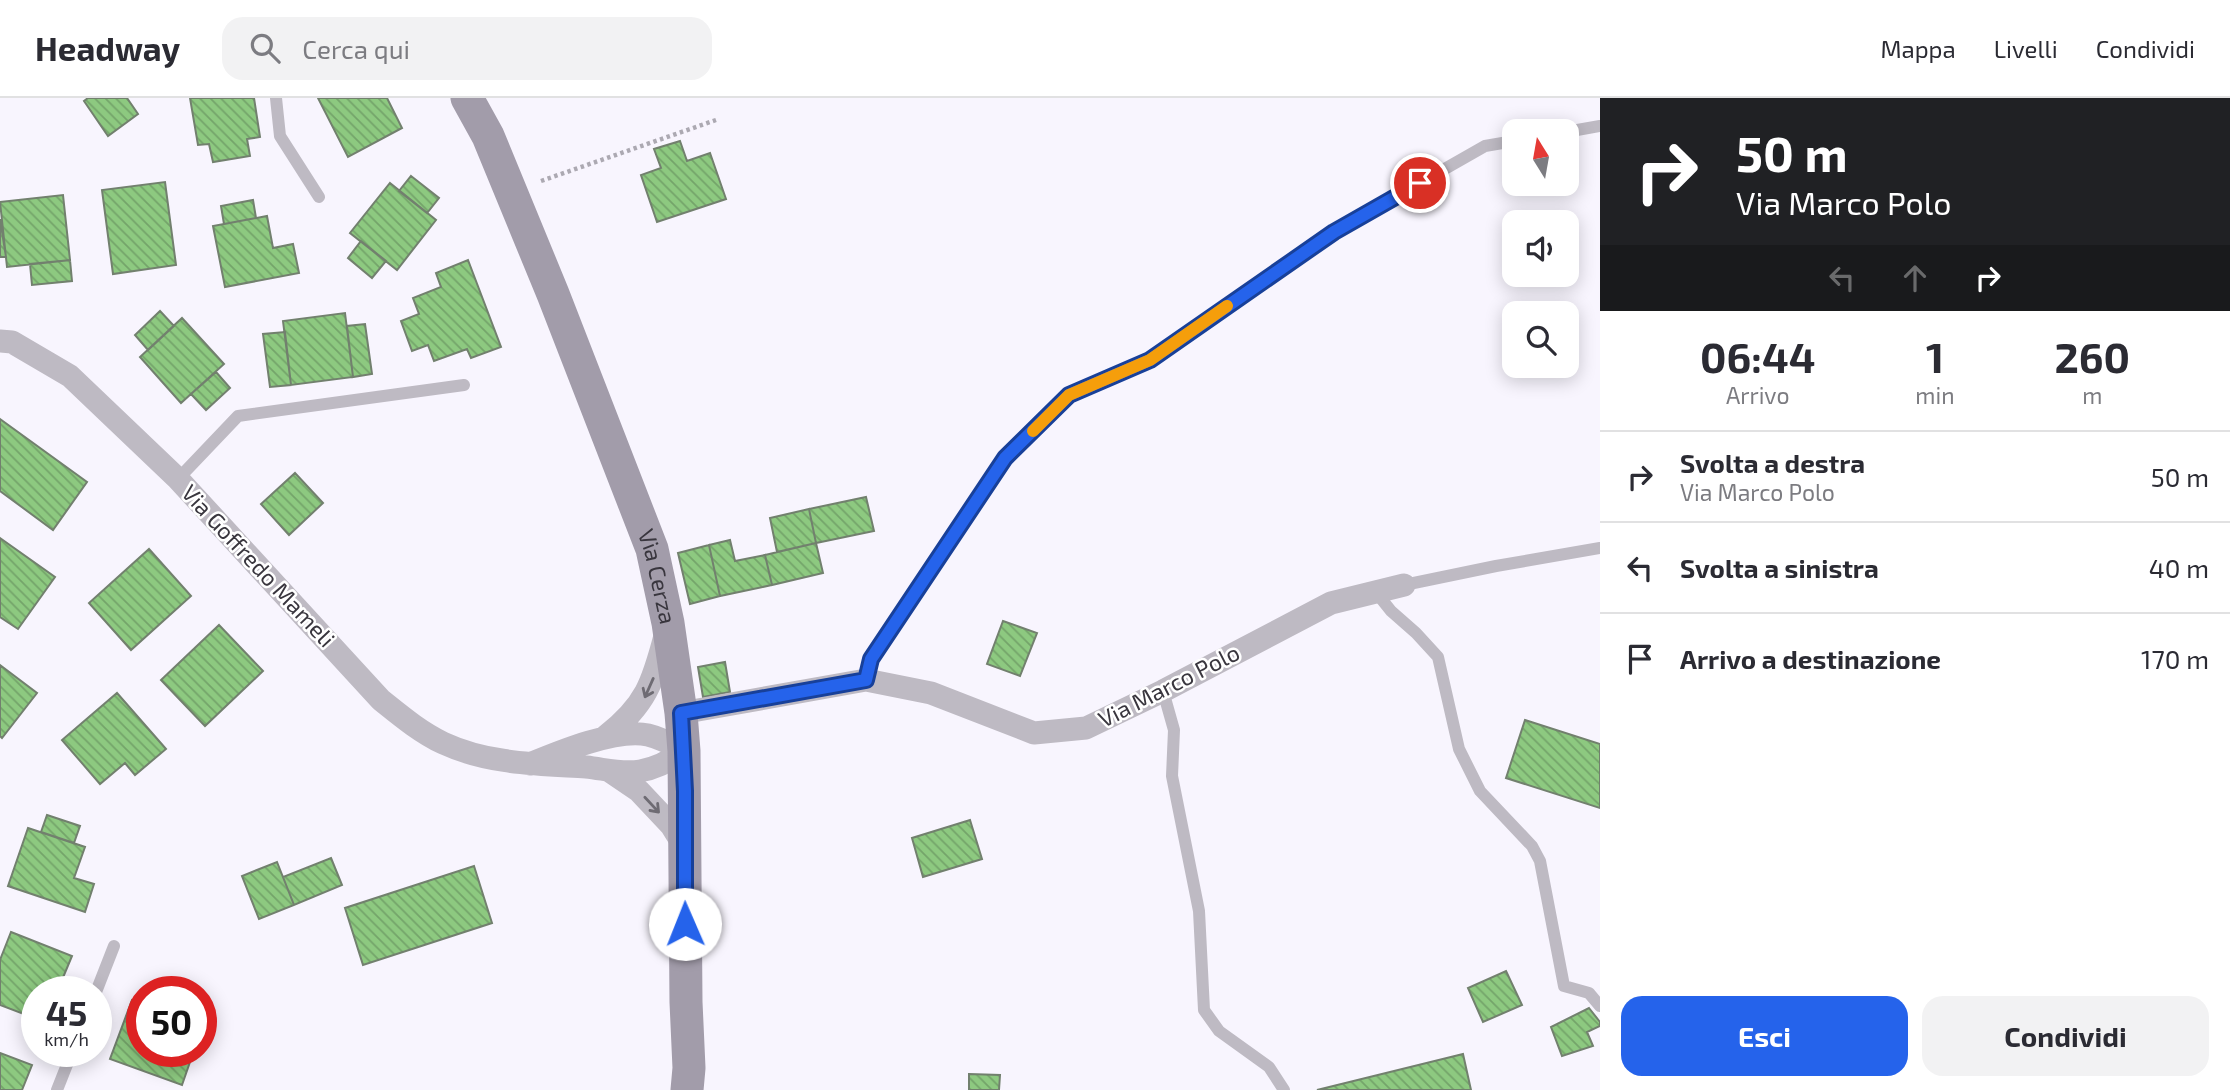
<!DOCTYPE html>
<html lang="it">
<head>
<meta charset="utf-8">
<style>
	body { margin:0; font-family:"Exo 2",sans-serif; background:#f2f2f3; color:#2b2b33; height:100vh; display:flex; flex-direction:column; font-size:26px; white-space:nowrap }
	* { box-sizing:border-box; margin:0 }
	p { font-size:23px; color:#7c7c81 }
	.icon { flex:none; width:38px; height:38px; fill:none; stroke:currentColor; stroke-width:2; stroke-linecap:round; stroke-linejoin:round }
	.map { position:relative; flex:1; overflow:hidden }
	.side { display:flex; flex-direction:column; background:#fff; width:630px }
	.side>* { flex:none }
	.guide { background:#202124; color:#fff; overflow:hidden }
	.needle { width:46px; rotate:349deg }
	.buttons { position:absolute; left:1502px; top:21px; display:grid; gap:14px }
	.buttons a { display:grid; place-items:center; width:77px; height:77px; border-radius:14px; background:#fff; box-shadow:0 4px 18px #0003; font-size:35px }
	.speed { position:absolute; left:21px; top:878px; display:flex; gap:14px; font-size:35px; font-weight:700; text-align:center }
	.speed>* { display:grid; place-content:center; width:91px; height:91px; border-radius:50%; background:#fff; box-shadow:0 4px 18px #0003; line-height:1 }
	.speed small { font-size:18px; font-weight:400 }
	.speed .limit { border:10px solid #d22; background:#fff; color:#111 }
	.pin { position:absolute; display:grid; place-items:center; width:60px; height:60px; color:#fff; margin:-30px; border:4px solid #fff; border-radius:50%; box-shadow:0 2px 7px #0007 }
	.me { position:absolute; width:77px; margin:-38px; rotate:359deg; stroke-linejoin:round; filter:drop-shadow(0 0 5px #0008) }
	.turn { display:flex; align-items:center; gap:24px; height:147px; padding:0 21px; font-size:32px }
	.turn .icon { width:91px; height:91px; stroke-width:2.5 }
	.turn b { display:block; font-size:49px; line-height:60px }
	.lanes { display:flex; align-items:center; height:66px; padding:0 21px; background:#0003; justify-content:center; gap:35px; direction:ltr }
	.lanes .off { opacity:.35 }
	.eta { display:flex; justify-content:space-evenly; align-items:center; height:119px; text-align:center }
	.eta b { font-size:42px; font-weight:700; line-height:49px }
	.primary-button { display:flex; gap:14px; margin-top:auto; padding:14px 21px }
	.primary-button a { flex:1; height:80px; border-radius:21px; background:#2563eb; color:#fff; font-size:28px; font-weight:700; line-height:80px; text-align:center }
	.primary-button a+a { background:#f2f2f3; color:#2b2b33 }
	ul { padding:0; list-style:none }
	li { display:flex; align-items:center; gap:21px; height:91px; padding:0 21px; border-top:2px solid #e1e1e2 }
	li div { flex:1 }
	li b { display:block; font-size:26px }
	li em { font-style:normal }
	header { display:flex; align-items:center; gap:42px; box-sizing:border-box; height:98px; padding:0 35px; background:#fff; border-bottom:2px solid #e1e1e2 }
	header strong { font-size:33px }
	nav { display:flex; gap:38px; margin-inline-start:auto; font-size:24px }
	.search { width:490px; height:63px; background:#f2f2f3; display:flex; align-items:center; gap:18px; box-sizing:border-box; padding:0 24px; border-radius:21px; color:#7c7c81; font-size:26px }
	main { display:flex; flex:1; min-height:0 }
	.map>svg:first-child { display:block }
	.building { fill:url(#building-back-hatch); stroke:#72806e; stroke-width:2 }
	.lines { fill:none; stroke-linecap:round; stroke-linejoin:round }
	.path { stroke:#aca9b2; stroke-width:4.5; stroke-dasharray:3.5 3.5; stroke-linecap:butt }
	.service { stroke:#bebac3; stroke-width:12 }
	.minor { stroke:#bebac3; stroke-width:23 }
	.secondary { stroke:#a29caa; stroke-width:33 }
	.oneway { stroke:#6e6b73 }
	.route-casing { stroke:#184099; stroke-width:18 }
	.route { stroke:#2563eb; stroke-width:12 }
	.slow { stroke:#f59e0b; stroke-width:12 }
	.labels { text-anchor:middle; stroke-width:5; stroke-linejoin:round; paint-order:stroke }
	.street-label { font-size:23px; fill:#39363e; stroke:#fff }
</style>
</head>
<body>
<header>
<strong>Headway</strong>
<div class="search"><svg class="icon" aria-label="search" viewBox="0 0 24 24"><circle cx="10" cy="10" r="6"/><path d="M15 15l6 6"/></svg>Cerca qui</div>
<nav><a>Mappa</a><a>Livelli</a><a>Condividi</a></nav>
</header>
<main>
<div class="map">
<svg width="1600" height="992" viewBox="0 0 1600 992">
	<defs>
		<pattern id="building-back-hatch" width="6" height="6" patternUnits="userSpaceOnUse" patternTransform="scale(1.75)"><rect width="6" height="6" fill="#8dc980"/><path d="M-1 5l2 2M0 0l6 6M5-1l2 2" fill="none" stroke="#74a46a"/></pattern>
	</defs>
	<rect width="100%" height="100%" fill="#f8f5fe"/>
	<path class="building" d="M88,0h39l11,16 -30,22 -24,-35z
		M190,0h64l6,39 -13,2 3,17 -37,6 -4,-18 -11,1z
		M318,0h69l15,30 -54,29z
		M680,43l7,20 23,-8 16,46 -69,23 -16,-47 20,-7 -7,-19z
		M411,78l28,22 -12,15 -28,-22z
		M165,84l11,83 -63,9 -11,-84z
		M390,85l46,37 -39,50 -47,-37z
		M63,97l7,65 -63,7 -7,-65z
		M253,102l3,18 -32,6 -3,-18z
		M267,118l6,32 20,-4 6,29 -74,14 -12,-61z
		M0,121l6,38h-6z
		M361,143l25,20 -14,17 -24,-20z
		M70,162l2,21 -40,4 -2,-21z
		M468,162l33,87 -30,11 -4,-9 -33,12 -6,-16 -16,6 -11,-30 18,-7 -6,-16 28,-11 -5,-14z
		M160,213l14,15 -26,24 -13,-15z
		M345,215l8,64 -62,8 -8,-64z
		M182,220l42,46 -43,39 -41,-46z
		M365,226l7,50 -19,3 -6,-51z
		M285,234l6,53 -21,2 -7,-53z
		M216,274l14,16 -24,22 -15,-16z
		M0,321l87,63 -34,48 -53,-39z
		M295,375l28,30 -34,32 -28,-31z
		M866,399l8,34 -58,12 -7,-34z
		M809,411l7,34 -39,9 -7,-34z
		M0,440l55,39 -37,52 -18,-12z
		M730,442l5,21 30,-6 7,30 -52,11 -11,-51z
		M816,445l7,30 -51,12 -7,-30z
		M709,447l11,51 -30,8 -12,-51z
		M149,451l42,47 -60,54 -42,-47z
		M1003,523l34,12 -17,43 -33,-12z
		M219,527l44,46 -58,55 -44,-46z
		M725,564l5,30 -27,5 -5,-30z
		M0,567l37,28 -35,45 -2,-2z
		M117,595l49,56 -31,26 -10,-12 -25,21 -38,-44z
		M1525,622l75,24v64l-94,-30z
		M47,717l33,11 -6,17 -33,-11z
		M970,722l12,39 -59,18 -11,-39z
		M28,730l57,19 -11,31 20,6 -9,28 -77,-26z
		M331,760l11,27 -48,20 -11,-28z
		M277,764l17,43 -35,14 -17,-43z
		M474,768l18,57 -129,42 -18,-57z
		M11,834l61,24 -15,36h-20v27l-37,-14v-45z
		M1506,873l16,34 -39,17 -15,-34z
		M132,902l10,3v49h36v2l13,5 -9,26 -72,-26z
		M1589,910l11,14v4l-13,6 6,14 -31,10 -11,-29z
		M0,955l32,12 -10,25h-22z
		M1463,956l8,36h-154z
		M969,976l31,1 -1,15h-30z"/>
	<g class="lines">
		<path class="path" d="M541,83l175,-61"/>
		<path class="service" d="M276,0l4,38 39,61
			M1566,34l34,-6
			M178,381l60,-63 226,-31
			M1404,487l92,-19 104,-18
			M1375,493l16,20 25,22 22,24 21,92 21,42 52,55 8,15 24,125 25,7 11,13
			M866,582l5,-21 134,-201 64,-63 81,-35 184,-128 151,-86 29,-5
			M1163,593l11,39 -2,46 27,135 5,99 15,21 50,36 15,23
			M96,894l18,-46
			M57,992l15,-38"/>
		<path class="minor" d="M0,243l12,1 58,34 108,103 203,221c20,16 39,32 62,43 45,21 95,21 143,24 19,2 35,7 54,4 17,-3 30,-10 44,-20 -12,-7 -23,-13 -36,-16 -31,-7 -89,17 -118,29
			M681,615l185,-33 65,13 103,40 52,-5 77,-37 168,-88 73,-18
			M606,638c40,-31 47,-54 59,-100
			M611,674l28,19 32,34 13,21"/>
		<path class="secondary" id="s1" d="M467,0l21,38 65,158 99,255 16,74 13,90 3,38 2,251 3,66 -2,22"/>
	</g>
	<defs><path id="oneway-shaft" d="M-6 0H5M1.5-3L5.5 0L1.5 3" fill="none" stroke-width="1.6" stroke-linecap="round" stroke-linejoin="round" transform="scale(1.75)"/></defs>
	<g class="oneway">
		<use href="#oneway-shaft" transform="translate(649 590) rotate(114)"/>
		<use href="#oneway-shaft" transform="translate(652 707) rotate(47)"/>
	</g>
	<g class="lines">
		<defs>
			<path id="route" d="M685,826v-133l-4,-78 185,-33 5,-21 134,-201 64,-63 81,-35 184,-128 86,-49"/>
		</defs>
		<use href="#route" class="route-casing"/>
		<use href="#route" class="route"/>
		<path class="slow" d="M1033,333l36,-36 81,-35 77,-54"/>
	</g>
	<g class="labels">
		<g class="street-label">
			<text transform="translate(258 468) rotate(47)" y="8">Via Goffredo Mameli</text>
			<text dy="8" stroke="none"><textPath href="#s1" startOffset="516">Via Cerza</textPath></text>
			<text transform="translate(1169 588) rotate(-27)" y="8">Via Marco Polo</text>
		</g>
	</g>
</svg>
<div class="buttons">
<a><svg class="needle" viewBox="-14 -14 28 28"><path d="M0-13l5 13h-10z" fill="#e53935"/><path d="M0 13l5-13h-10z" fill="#7c7c81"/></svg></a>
<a><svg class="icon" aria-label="sound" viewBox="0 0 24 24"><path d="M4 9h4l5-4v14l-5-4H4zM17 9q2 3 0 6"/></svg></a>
<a><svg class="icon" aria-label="search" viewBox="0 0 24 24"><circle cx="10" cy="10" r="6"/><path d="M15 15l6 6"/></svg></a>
</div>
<div class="speed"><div>45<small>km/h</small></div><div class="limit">50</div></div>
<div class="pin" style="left:1420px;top:85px;background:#d93025"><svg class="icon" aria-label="arrive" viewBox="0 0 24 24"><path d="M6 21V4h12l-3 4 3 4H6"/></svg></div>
<svg class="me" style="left:685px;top:826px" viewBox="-20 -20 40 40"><circle r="19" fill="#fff"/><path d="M0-13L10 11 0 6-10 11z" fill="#2563eb"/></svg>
</div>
<section class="side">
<div class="guide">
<div class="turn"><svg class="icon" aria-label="right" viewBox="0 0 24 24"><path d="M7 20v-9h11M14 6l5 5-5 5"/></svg><div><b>50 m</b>Via Marco Polo</div></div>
<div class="lanes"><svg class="icon off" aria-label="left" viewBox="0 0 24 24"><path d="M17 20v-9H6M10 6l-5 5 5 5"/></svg><svg class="icon off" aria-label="ahead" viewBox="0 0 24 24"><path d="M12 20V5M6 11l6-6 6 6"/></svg><svg class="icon" aria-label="right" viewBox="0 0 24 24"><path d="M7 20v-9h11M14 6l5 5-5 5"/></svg></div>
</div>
<div class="eta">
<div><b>06:44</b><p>Arrivo</p></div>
<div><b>1</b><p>min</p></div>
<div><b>260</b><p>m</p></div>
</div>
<ul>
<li><svg class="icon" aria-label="right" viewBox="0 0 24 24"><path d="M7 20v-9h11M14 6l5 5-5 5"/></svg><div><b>Svolta a destra</b><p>Via Marco Polo</p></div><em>50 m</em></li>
<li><svg class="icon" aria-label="left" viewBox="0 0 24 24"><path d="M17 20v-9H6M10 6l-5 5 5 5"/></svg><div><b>Svolta a sinistra</b></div><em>40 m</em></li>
<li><svg class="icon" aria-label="arrive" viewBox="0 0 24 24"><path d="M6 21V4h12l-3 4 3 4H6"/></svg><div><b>Arrivo a destinazione</b></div><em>170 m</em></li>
</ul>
<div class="primary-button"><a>Esci</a><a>Condividi</a></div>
</section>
</main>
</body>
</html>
